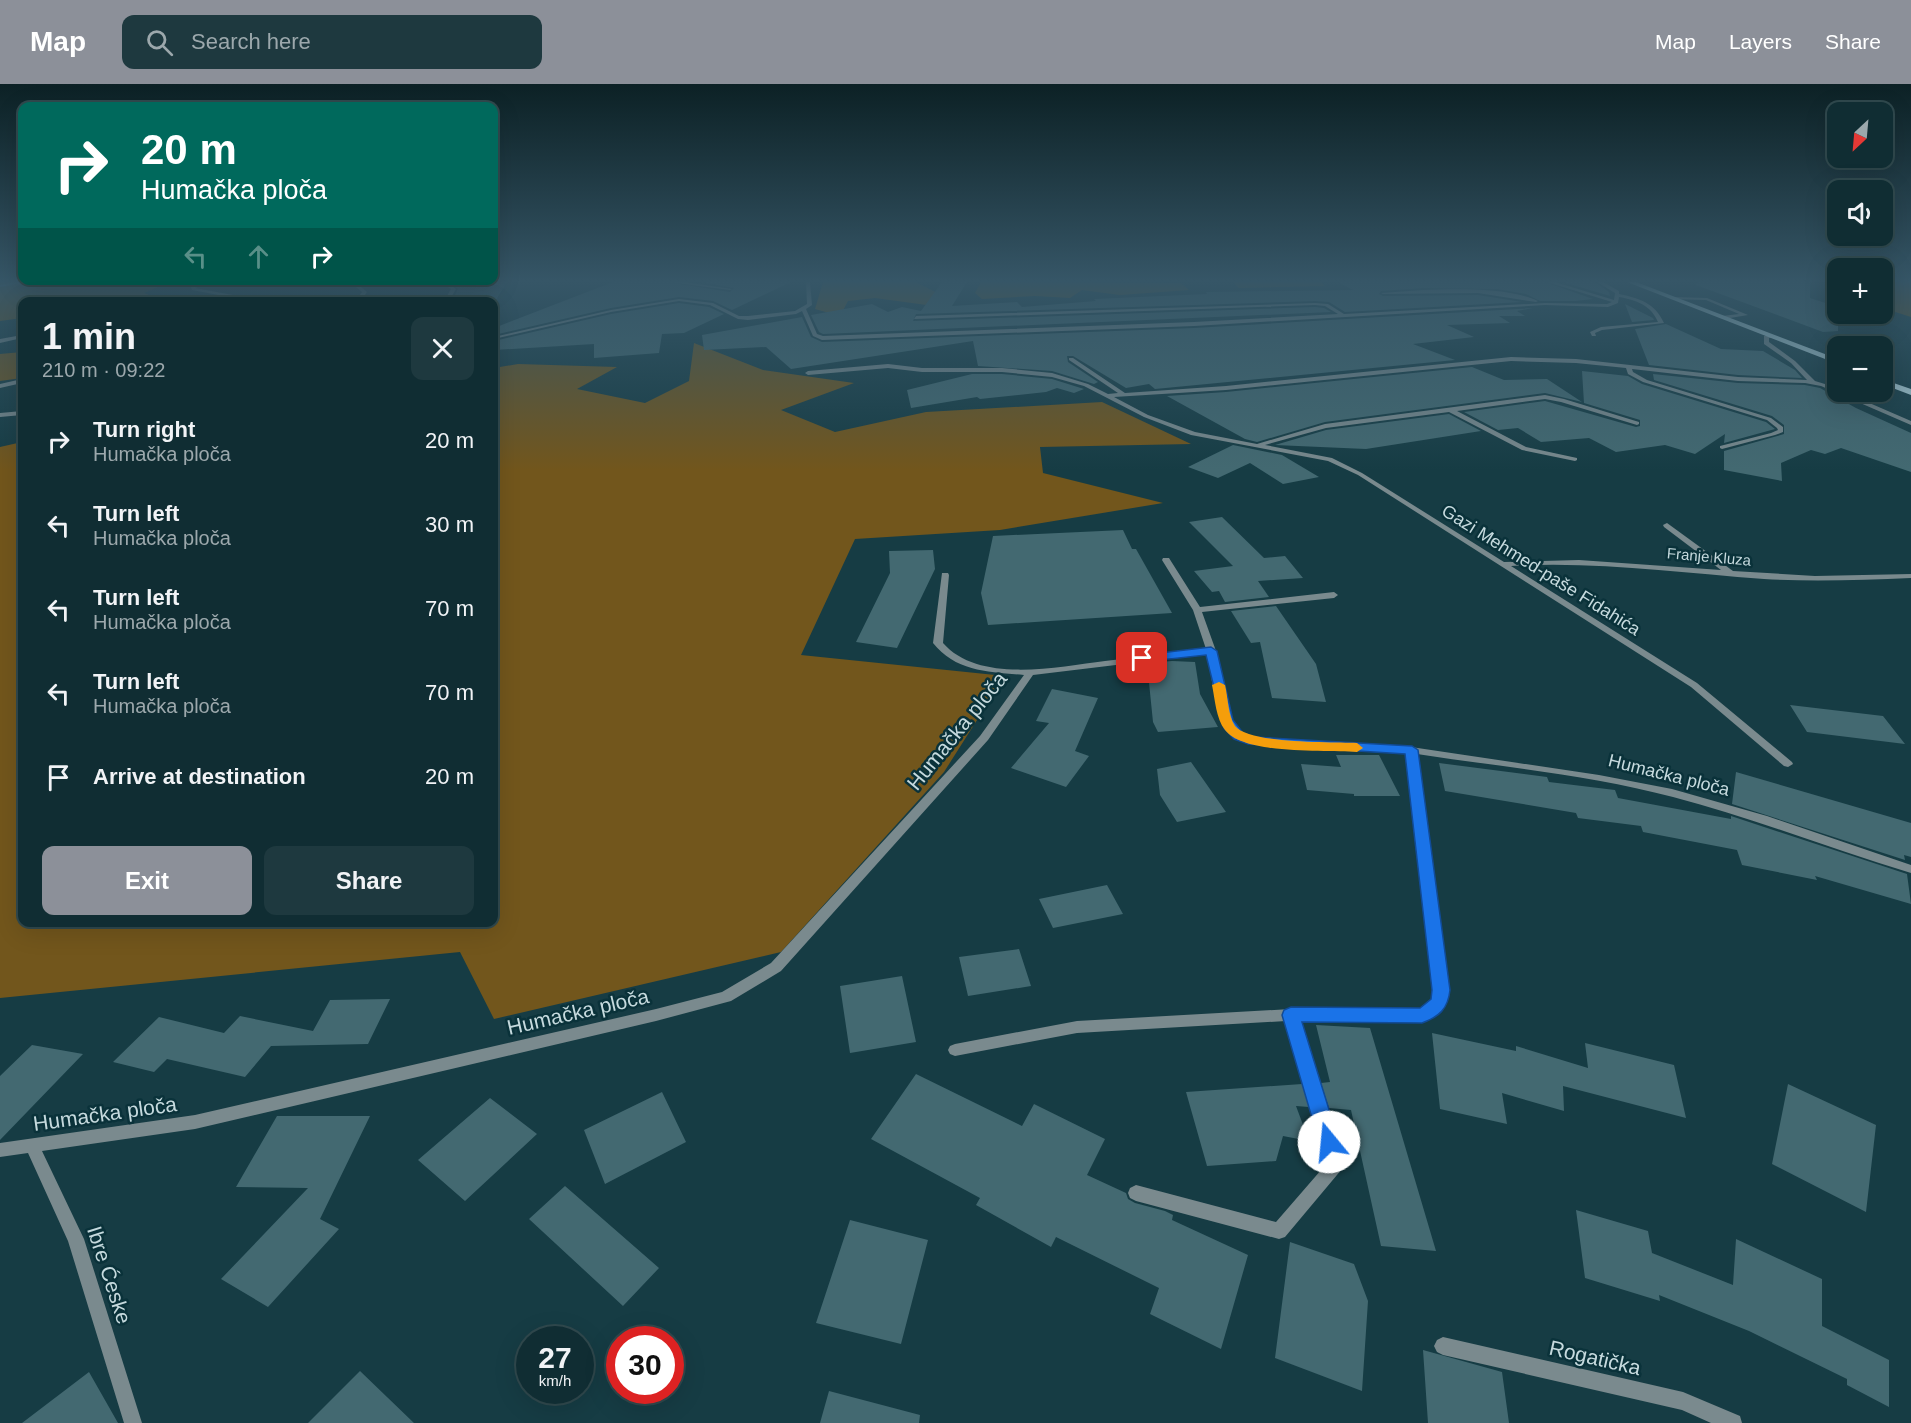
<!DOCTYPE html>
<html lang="en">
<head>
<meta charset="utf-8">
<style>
	body { margin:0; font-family:Helvetica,sans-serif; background:#1e393f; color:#f1f3f6; height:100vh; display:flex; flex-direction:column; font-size:22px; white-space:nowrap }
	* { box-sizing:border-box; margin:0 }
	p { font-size:20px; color:#9ca8ac }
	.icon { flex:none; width:33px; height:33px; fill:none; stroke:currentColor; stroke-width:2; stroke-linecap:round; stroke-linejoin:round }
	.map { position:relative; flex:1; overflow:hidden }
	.panel { position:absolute; left:18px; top:213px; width:480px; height:630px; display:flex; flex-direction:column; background:#102d33; border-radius:12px; box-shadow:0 6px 24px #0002,0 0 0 2px #30494e }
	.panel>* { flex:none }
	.banner { position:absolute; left:18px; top:18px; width:480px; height:183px; border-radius:12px; box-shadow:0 6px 24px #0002,0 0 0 2px #30494e; background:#00695c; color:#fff; overflow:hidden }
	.needle { width:39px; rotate:206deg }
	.buttons { position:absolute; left:1827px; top:18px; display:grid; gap:12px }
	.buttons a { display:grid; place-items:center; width:66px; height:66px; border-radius:12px; background:#102d33; box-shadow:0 6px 24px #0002,0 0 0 2px #30494e; font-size:30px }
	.speed { position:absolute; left:516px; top:1242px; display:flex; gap:12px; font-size:30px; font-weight:700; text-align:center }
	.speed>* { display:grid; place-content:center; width:78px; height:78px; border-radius:50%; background:#102d33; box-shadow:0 6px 24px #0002,0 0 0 2px #30494e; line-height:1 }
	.speed small { font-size:15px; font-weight:400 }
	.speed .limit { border:9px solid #d22; background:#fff; color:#111 }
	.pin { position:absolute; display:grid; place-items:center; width:51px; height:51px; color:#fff; margin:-26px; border-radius:12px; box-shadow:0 3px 9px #0006 }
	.me { position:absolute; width:66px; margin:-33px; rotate:343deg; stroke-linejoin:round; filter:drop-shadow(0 0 4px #0008) }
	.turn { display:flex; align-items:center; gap:21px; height:126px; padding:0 24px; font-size:27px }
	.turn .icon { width:78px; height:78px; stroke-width:2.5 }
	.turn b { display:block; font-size:42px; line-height:51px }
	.lanes { display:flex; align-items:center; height:57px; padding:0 24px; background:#0003; justify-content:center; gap:30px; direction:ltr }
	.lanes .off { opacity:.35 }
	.round { display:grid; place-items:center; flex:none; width:63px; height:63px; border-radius:12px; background:#1e393f }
	.summary { display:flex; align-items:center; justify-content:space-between; height:102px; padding:0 24px }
	h1 { font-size:36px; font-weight:700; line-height:45px }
	.primary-button { display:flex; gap:12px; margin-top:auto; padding:12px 24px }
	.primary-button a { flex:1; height:69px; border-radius:12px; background:#8c9099; color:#fff; font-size:24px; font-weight:700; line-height:69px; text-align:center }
	.primary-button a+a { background:#1e393f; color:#f1f3f6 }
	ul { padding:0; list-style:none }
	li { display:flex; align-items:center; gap:18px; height:84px; padding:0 24px }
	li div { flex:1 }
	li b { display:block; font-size:22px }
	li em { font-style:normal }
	header { display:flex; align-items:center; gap:36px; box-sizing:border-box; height:84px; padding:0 30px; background:#8c9099; color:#fff }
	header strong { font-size:28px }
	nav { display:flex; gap:33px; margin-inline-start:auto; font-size:21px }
	.search { width:420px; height:54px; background:#1e393f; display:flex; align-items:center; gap:15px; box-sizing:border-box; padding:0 21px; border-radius:12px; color:#9ca8ac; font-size:22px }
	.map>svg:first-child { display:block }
	.green { fill:#72561c }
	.building { fill:#436971 }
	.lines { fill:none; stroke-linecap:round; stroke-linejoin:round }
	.minor { fill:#7a8a8e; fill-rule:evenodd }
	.major { fill:#bcdee6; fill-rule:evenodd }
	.route { fill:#1a73e8; stroke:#114b97; stroke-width:1.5 }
	.slow { fill:#f59e0b }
	.labels { text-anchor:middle; stroke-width:5; stroke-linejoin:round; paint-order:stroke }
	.far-street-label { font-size:15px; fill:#c6dade; stroke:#0a323a }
	.street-label { font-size:18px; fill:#c6dade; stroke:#0a323a }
	.near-street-label { font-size:21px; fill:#c6dade; stroke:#0a323a }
</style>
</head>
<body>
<header>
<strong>Map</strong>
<div class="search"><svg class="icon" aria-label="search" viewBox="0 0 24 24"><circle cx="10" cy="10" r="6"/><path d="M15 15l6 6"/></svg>Search here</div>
<nav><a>Map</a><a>Layers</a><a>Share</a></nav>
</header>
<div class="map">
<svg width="1911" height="1339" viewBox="0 0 1911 1339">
	<rect width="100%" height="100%" fill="#163c44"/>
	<path class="green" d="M0,198h140l-3,2 21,3 -14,6 19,7 -141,2v16l-22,3z
		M823,198h93l33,17 -15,7 -59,-8 -27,3 -8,15 -25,-7z
		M981,198l200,1 8,7 -69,5 -38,-5 -12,8 -35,-2 -53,3 -7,-6z
		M1233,198h88l4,4 -86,2z
		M1883,198h28v35l-28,-9z
		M694,259l69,27 91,13 -73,27 54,22 91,-20 176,-10 89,42 -151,3 3,26 120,30 -163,27 -145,9 -54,116 204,21 -61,96 -163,180 -287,67 -34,-67 -460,46v-551l22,-5v480h472v-554l24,-4 99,3 -40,22 68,14 44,-22z
		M22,268v26l-22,3v-27z"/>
	<path class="building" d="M450,198h57l-13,21 -29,-1 -10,-7 3,-6z
		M613,198h54l63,10 4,-4 -33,-6h90l-59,28 -19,-9 -34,-4 -68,11 -117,27v-7z
		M942,198h25l-15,24 65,-4 5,5 74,-6 -2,-2 113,-5 -1,-2 147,-2 -15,-8h207l48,17 -17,2h-36l-14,-7 -29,-5 -74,-1 -42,3 -2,3 4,2 95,-1 44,7 -177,10 -16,-10 -14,-1 -399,13 -3,7 402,-14 9,1 7,4 -508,22 -4,-2 -8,-17 61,-11 16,8 14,-5 19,4z
		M1563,198h32l14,10 1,4z
		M1697,198h113v16l28,9v24l-15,1 -127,-47z
		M679,219l30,4 15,7 -40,19 -22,1 -3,19 -65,5v-14l-100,6v-9l117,-27z
		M1625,220l28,14 1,2 -22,2z
		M1533,224l-16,3 8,5h-26l11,7 -63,2 27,12 -61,7 42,16 -300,29 -6,-5 -23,4 -53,-32h-6l1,6 30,20 -4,2 -42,-13 -74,-5 -5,-25 -182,28 -25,-22 -62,3 -2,-15 100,-18 9,20 11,5 372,-14z
		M1666,240l55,25 42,2 32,19 7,8 -64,-3 -89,-10 -14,-36z
		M1472,283l32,13 43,-1 35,23 -37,-9 -220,29 -68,20 -12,-3 -78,-43 59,-4z
		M1582,287l46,5 14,8 124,38 9,7 -51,14 1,-9 -30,20 -30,-9 -49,7 -27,-14 -48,4 -23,-14 -20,2 -34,-18 81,-11 91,26 4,-1v-6l-56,-17z
		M972,290h30l50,5 32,10 -10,4 -17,-5 -11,4 -66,7 -3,-2 -66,11 -4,-18z
		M1653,290l85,9 67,2 15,3 36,20 55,25v39l-70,-24 -16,6 -14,-4 -30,13 1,18 -58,-11v-19l60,-17v-9l-12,-9 -118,-36z
		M1449,330l32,17 -115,18 -91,-4 51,-15z
		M1233,361l49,10 37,22 -36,7 -33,-21 -32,15 -30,-11z
		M1222,433l42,41 21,-2 18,22 -45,3 11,16 -44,5 -6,-11 -7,1 -18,-21 39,-5 -44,-44z
		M1123,446l9,19h4l36,64 -184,12 -7,-32 12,-57z
		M933,466l2,19 -38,79 -41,-6 34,-69 -1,-22z
		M1276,522l40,58 10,38 -54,-4 -12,-56 -9,1 -20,-32z
		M1172,577l23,1 5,32 18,33 -60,5 -5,-10 -6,-59z
		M1052,605l46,9 -23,53 14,5 -23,31 -55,-19 38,-45 -13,-2z
		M1790,621l93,11 22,28 -98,-12z
		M1336,671h43l21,41h-46v-2l-47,-4 -6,-26 40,3z
		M1191,678l35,50 -49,10 -17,-27 -3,-26z
		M1439,679l108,14 2,5 66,8 3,8 113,21v-3l176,58 4,30 -96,-28 2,4 -75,-15 -5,-15 -94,-18 -2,-6 -63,-8 -2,-5 -131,-22z
		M1736,688l175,51v34l-7,-2 1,5 -173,-56z
		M1107,801l16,29 -70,14 -14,-29z
		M1019,865l12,37 -63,10 -9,-39z
		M902,892l14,66 -66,11 -10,-67z
		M390,915l-22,45 -97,2 -26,31 -78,-18 -13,13 -41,-10 46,-45 65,16 16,-17 73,15 17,-31z
		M1316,941l54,3 66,223 -55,-5 -30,-136 -22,-2 -8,-25 9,-1z
		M1432,949l84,18v-5l72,22 -3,-25 89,22 12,53 -123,-32 1,25 -62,-18 5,31 -67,-15z
		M32,961l51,9 -83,86v-64z
		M916,990l106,52 12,-22 71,35 -18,36 39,18 2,6 7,4 30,8 8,4 -1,5 76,35 -27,94 -71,-35 9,-26 -103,-51 -5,10 -75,-42 4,-7 -109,-59z
		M1302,1000l7,23 -13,-1 13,35 -26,-5 -7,25 -69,5 -21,-74z
		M1788,1000l88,41 -10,87 -94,-48z
		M662,1008l24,50 -81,42 -21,-54z
		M490,1014l47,36 -72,67 -47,-41z
		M277,1032h93l-50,103 19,10 -71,78 -47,-28 87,-91 -72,-1z
		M565,1102l94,82 -36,38 -94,-87z
		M1576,1126l72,21 4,22 81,32 3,-46 86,40v47l67,34v47l-42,-22v-6l-98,-48 -90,-36 1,6 -75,-23z
		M850,1136l78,20 -27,104 -85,-21z
		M1290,1158l64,22 14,37 -6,90 -87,-33z
		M1423,1266l79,22 7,51h-81z
		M360,1287l54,52h-106z
		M89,1288l29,51h-96z
		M829,1307l91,24 -1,8h-99z"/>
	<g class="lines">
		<path class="minor" d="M15,198h11l-26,5v-2z
			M206,198h8l-19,6 38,7 5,7h-5l-4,-5 -37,-7 -1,-3z
			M350,198h5l12,10 -7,10h-5l7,-10z
			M440,198h6l10,7c-4,7 -7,13 -16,13l7,-6 4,-7z
			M669,198h15l48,7 -2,1z
			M806,198h4l2,23 -6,4 11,25 6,2 371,-14 144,-8 -13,-8 -10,-1 -401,14 2,-3 399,-13 13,1 16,10 201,-11 62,1 5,-2 -65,-20h8l59,18 1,-7 -18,-11h6l16,9v3c20,4 36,9 45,29l-62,7 -7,3 1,3h-4l-2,-4 11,-5 57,-5c-7,-17 -22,-22 -39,-25l-1,6 -10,4 -63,-2 -351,21 -372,14 -9,-4 -11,-25 -6,3 -48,6 -10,-1 -28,-14 -31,-4 -68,11 -117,27v-2l117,-27 68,-11 34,4 26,13h9l47,-5 12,-7z
			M1423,206c33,-1 85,-3 115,11l-2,1 -58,-9 -95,1 -2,-1z
			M1673,213l34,1 41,17 -24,4 -2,-3 17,-2 -33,-14 -35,-1z
			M22,251v3l-22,5v-4z
			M1774,251v2l-5,1v4l26,19 20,20 23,7v4h6l67,29v4l-90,-39 -16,-3 -67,-2 -106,-12 1,3 14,8 124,38 12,9v5l-8,3 -53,14 -2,-1v-2l51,-13 7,-3 -1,-2 -10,-8 -124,-38 -15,-8 -2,-6 -50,-5 -65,-2 -285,29 -112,7 34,18 47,17 62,12 68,-20 220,-29 19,4 75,23v2l-2,1 -76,-23 -16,-3 -88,12 69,36 51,11v2l-2,1 -53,-11 -73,-38 -123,16 -61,17 67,13 30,15 142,89 75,-2 142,10 -57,-43 -1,-2 4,-2 66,48 82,5 96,-2v4c-49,2 -98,4 -147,1 -85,-6 -168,-18 -253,-13l186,117 95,79 1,2 -5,3 -4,-1 -93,-79 -333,-212 -30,-14 -137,-26 -47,-18 -60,-31 -32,-9 -50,-5h-80l-34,-4 -80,7 -3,-2 3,-2 80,-7 34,4h80l50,5 36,11 20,10 10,-1 -49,-33v-2h4l52,35 101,-7 285,-29 65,2 162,18 69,3 -16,-17 -27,-19v-8z
			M22,295v4l-22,5v-4z
			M22,327v4l-22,2v-4z
			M1163,474h6l31,49 134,-15 4,3 -4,3 -132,14 14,39 15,69c5,10 13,14 23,18l157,9 188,28 73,14 95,27 144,49v8c-80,-24 -157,-55 -238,-76 -84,-22 -171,-30 -256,-43l31,236c-3,16 -11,26 -26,32l-122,-1 44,143 -2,5 -57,68 -6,2 -143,-38 -6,-3 -2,-5 2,-5 6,-3 140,37 52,-60 -42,-141 -209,12 -122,23 -5,-2 -2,-4 2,-4 5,-2 122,-23 214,-12h131l9,-7 3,-12 -28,-237 -153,-9c-11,-3 -22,-6 -28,-16 -9,-13 -14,-57 -18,-74l-174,21 -45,65 -207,231 -50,30 -75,20 -461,108 -153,22 42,88 58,184h-18l-56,-182 -40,-88 -28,4v-14l195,-28 461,-106 66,-17 49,-29 209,-227 44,-61c-34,-3 -68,-3 -91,-32l9,-70h6l1,2 -6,68c36,41 114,24 162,18 34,-4 67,-8 101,-12l-13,-39 -31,-50z
			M1443,1253l240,55 57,24 2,7h-31l-29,-13 -239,-55 -6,-3 -3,-6 3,-6z"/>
		<path class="major" d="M1627,198h9l202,77v5z
			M1882,295l29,10v6l-29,-11z"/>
	</g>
	<linearGradient id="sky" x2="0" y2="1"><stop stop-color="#0c2125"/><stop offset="0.51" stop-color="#365667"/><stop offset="1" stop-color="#365667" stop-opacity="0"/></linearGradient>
	<rect width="1911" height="386" fill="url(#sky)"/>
	<path class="route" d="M1211,563l6,4 16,69 10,13 11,4 158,9 6,4 32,240c-2,19 -11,27 -28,33l-120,-1 37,120 -3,7 -7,3 -7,-3 -3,-7 -37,-127 2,-5 7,-3 129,1 11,-9 1,-9 -27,-236 -157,-10 -14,-5 -10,-11 -18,-73 -64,7 -6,-4 6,-3z"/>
	<path class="slow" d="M1219,598l6,3c3,12 3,31 10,41 14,18 97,16 122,17l6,5 -6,4c-31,-2 -113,3 -132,-22 -9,-11 -10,-31 -13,-45z"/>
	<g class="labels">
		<g class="far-street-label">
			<text transform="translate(1709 473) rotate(5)" y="5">Franje Kluza</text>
		</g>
		<g class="street-label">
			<text transform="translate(1541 486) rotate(32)" y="6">Gazi Mehmed-paše Fidahića</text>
			<text transform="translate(1669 691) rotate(14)" y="6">Humačka ploča</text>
		</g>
		<g class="near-street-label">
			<text transform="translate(957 647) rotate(-51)" y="7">Humačka ploča</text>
			<text transform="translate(578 928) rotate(-13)" y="7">Humačka ploča</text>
			<text transform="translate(105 1030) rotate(-8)" y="7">Humačka ploča</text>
			<text transform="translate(109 1191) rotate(72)" y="7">Ibre Ćeske</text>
			<text transform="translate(1595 1274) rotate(13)" y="7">Rogatička</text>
		</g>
	</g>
</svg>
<div class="buttons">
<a><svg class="needle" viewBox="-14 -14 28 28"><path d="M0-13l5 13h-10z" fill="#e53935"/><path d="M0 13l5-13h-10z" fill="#9ca8ac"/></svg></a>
<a><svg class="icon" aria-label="sound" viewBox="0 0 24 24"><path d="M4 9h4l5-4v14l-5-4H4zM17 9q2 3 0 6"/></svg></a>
<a>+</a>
<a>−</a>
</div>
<div class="speed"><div>27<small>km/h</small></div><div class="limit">30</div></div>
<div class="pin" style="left:1142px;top:574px;background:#d93025"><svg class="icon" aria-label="arrive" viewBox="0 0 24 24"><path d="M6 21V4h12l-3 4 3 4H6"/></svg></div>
<svg class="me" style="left:1329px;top:1058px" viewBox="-20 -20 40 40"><circle r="19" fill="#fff"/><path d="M0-13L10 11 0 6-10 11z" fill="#1a73e8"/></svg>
<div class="banner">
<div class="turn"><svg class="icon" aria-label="right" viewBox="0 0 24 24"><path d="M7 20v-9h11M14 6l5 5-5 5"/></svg><div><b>20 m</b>Humačka ploča</div></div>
<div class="lanes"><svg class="icon off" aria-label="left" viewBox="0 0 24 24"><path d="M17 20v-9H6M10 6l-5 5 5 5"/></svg><svg class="icon off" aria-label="ahead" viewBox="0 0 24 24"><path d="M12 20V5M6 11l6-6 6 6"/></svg><svg class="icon" aria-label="right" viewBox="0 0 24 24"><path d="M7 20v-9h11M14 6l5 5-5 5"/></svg></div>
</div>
<section class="panel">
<div class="summary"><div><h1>1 min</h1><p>210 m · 09:22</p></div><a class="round"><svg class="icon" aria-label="close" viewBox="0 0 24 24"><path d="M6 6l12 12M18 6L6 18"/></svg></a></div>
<ul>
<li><svg class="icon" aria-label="right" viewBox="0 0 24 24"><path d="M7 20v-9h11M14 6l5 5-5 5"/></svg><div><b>Turn right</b><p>Humačka ploča</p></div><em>20 m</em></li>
<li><svg class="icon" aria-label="left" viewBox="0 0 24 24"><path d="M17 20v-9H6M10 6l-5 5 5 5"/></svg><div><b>Turn left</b><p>Humačka ploča</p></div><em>30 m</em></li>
<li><svg class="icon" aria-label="left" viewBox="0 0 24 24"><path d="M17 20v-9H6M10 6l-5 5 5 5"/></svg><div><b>Turn left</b><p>Humačka ploča</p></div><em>70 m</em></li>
<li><svg class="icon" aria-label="left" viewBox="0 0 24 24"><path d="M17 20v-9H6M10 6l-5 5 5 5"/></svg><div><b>Turn left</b><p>Humačka ploča</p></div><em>70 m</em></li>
<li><svg class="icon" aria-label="arrive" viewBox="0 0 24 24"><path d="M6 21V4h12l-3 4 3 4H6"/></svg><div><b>Arrive at destination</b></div><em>20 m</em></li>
</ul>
<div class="primary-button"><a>Exit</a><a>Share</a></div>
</section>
</div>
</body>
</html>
